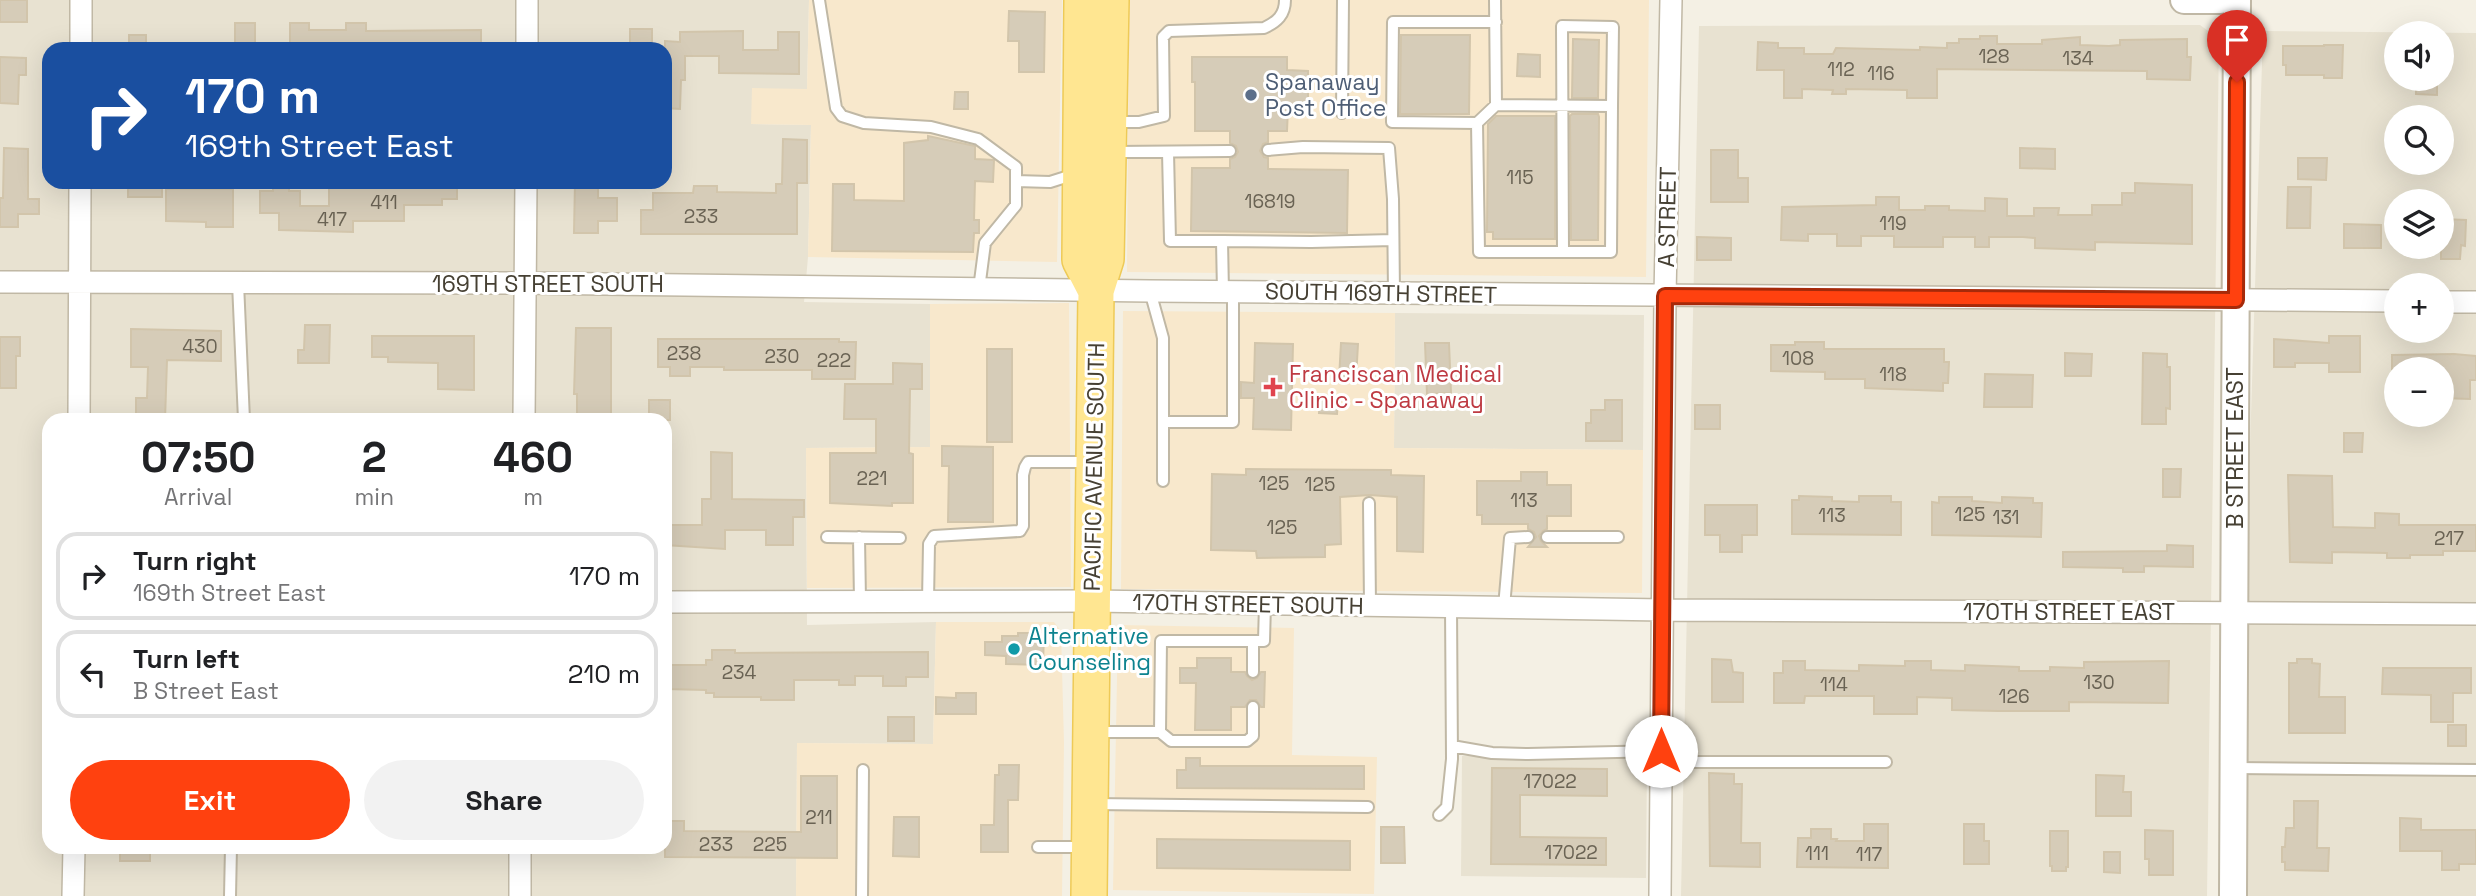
<!DOCTYPE html>
<html lang="en">
<head>
<meta charset="utf-8">
<style>
	body { margin:0; font-family:"Space Grotesk",sans-serif; background:#f2f2f2; color:#202124; height:100vh; display:flex; flex-direction:column; font-size:26px; white-space:nowrap }
	* { box-sizing:border-box; margin:0 }
	p { font-size:23px; color:#757577 }
	.icon { flex:none; width:38px; height:38px; fill:none; stroke:currentColor; stroke-width:2; stroke-linecap:round; stroke-linejoin:round }
	.map { position:relative; flex:1; overflow:hidden }
	.panel { position:absolute; left:42px; top:413px; width:630px; height:441px; display:flex; flex-direction:column; background:#fff; border-radius:21px; box-shadow:0 7px 28px #0002 }
	.panel>* { flex:none }
	.top-card { position:absolute; left:42px; top:42px; width:630px; height:147px; border-radius:21px; box-shadow:0 7px 28px #0002; background:#1a4fa0; color:#fff; overflow:hidden }
	.tools { position:absolute; left:2384px; top:21px; display:grid; gap:14px }
	.tools a { display:grid; place-items:center; width:70px; height:70px; border-radius:50%; background:#fff; box-shadow:0 7px 28px #0002; font-size:35px }
	.pin { position:absolute; display:grid; place-items:center; width:60px; height:60px; color:#fff; margin:-72px -30px; border-radius:50% 50% 50% 0; rotate:-45deg; box-shadow:0 0 7px #0007 }
	.pin .icon { rotate:45deg }
	.me { position:absolute; width:77px; margin:-38px; rotate:0deg; stroke-linejoin:round; filter:drop-shadow(0 0 5px #0008) }
	.turn { display:flex; align-items:center; gap:24px; height:147px; padding:0 28px; font-size:32px }
	.turn .icon { width:91px; height:91px; stroke-width:2.5 }
	.turn b { display:block; font-size:49px; line-height:60px }
	.eta { display:flex; justify-content:space-evenly; align-items:center; height:119px; text-align:center }
	.eta b { font-size:42px; font-weight:800; line-height:49px }
	.primary-button { display:flex; gap:14px; margin-top:auto; padding:14px 28px }
	.primary-button a { flex:1; height:80px; border-radius:42px; background:#ff410f; color:#fff; font-size:28px; font-weight:800; line-height:80px; text-align:center }
	.primary-button a+a { background:#f2f2f2; color:#202124 }
	ul { padding:0; list-style:none }
	li { display:flex; align-items:center; gap:21px; height:88px; margin:0 14px 10px; padding:0 14px; border:4px solid #e0e0e0; border-radius:21px }
	li div { flex:1 }
	li b { display:block; font-size:26px }
	li em { font-style:normal }
	.map>svg:first-child { display:block }
	.residential { fill:#e8e2d1; fill-rule:evenodd }
	.commercial { fill:#f8e8cc }
	.building { fill:#d6ccb8; stroke:#d2c5ab; stroke-width:2 }
	.lines { fill:none; stroke-linecap:round; stroke-linejoin:round }
	.service-casing { stroke:#c0b8a5; stroke-width:14 }
	.minor-casing { stroke:#c0b8a5; stroke-width:24 }
	.tertiary-casing { stroke:#c0b8a5; stroke-width:30 }
	.primary-casing { stroke:#eeca57; stroke-width:38 }
	.service { stroke:#fff; stroke-width:10 }
	.minor { stroke:#fff; stroke-width:21 }
	.tertiary { stroke:#fff; stroke-width:26 }
	.primary { stroke:#ffe691; stroke-width:35 }
	.route-casing { stroke:#a62a0a; stroke-width:18 }
	.route { stroke:#ff410f; stroke-width:12 }
	.service-dot { fill:#5c6f8a; stroke:#fff; stroke-width:2.5 }
	.health-dot { fill:#e0444e; stroke:#fff; stroke-width:2.5 }
	.culture-dot { fill:#0f9aa8; stroke:#fff; stroke-width:2.5 }
	.labels { text-anchor:middle; stroke-width:6; stroke-linejoin:round; paint-order:stroke }
	.number-label { font-size:19px; fill:#6a6354 }
	.service-label { font-size:23px; fill:#4e5e75; stroke:#fff; text-anchor:start }
	.street-label { font-size:23px; fill:#464033; stroke:#fff }
	.health-label { font-size:23px; fill:#be3a42; stroke:#fff; text-anchor:start }
	.culture-label { font-size:23px; fill:#0d838f; stroke:#fff; text-anchor:start }
</style>
</head>
<body>
<div class="map">
<svg width="2476" height="896" viewBox="0 0 2476 896">
	<rect width="100%" height="100%" fill="#f4f0e4"/>
	<path class="residential" d="M0,0h809l-2,89 -56,35 60,1 -3,132 -4,45 126,2v143l-124,1 1,177 129,-3 -3,122 -136,-1 -1,153h-796zM49,49h616v133h-616zM49,420h616v427h-616z
		M2200,25l19,14 -12,857h-526l18,-870z
		M2263,31l213,2v863h-240zM2396,33h45v46h-45zM2396,117h45v46h-45zM2396,201h45v46h-45zM2396,285h45v46h-45zM2396,369h45v46h-45z
		M1395,313l249,2 -1,135 -249,-2z
		M1462,756l185,2 -1,120 -185,-2z"/>
	<path class="commercial" d="M809,0h253l-5,262 -249,-5 3,-132 -60,-1 1,-36 55,1z
		M1129,0h520l-3,277 -519,-5z
		M1069,303l2,284 -264,1 -1,-140 124,-1v-143z
		M1123,311l272,2 -1,135 249,2 -1,143 -521,-4z
		M936,622h118l7,9 3,112 -2,153h-266l1,-153 136,1z
		M1118,625l176,3 -2,127 85,2 -3,137 -261,-4z"/>
	<path class="building" d="M0,0h27v22h-27z
		M1009,11l36,1 -1,60h-25v-31h-11z
		M235,23h20v26h-20z
		M290,23h19v7h37v-7h20v8l115,-1v19h-191z
		M630,29h22v20h-22z
		M743,31v19h35v-18h21v42l-80,-1v-17h-34v24h-4l-1,29 -15,-1v-67l15,1v-10z
		M129,35h17v14h-17z
		M1401,35h69l-1,79h-69z
		M1980,36h17v8h45v-4l38,-3v8l29,1 11,-1v-5l67,-1v18h4l-1,23 -43,-1v-8l-210,-2v29h-30v-8l-61,-1v5h-14l1,-4 -31,-1v9h-18v-28h-27l1,-28 20,1v5h26v6h29l3,-6 84,2v-3l27,1v-5h12v-4h21z
		M1573,39l26,1 -1,58h-26z
		M2324,45h19l-1,33h-18v-3h-38v-10h-3v-19h41z
		M1518,54l22,1v22l-23,-1z
		M0,57l26,1v17h-7l-1,29 -18,-1z
		M1192,57h95v13l21,1v38l-20,-1 -1,23h-19v11l-5,2 -3,7 4,6 4,1v11l80,1 -1,63 -156,-2 1,-63h38v-9l5,-2 3,-5 -2,-6 -6,-3v-12h-35v-49h-3z
		M2416,79h21v16l-21,-1z
		M955,92h13v17h-14z
		M1572,114h26l1,3 -1,123h-27l-1,-124z
		M1496,116h59v123h-62v-7h-6l1,-108z
		M928,136l47,10v13l19,1 -1,22 -18,-1 -1,39h5v13h-5l-1,19 -141,-1 1,-67h21v16l50,1v-58l24,-3z
		M783,139l24,1v43h-10v51h-156v-24h12v-17h40l1,-7h23v6l59,1v-9h6z
		M4,148l24,1v50h11v15h-21v13h-18v-29h3z
		M2020,148l35,1v20l-35,-1z
		M1711,150h27v28h10v24h-37z
		M2298,158h29l-1,22 -28,-1z
		M128,182h34v15h-34z
		M273,182h16v9h11v15h29v-24h128v17h-15v6h-38v16h-51v11l-74,-2v-17h-19v-22h13z
		M575,182h23v16h19v23h-19v12h-24z
		M2135,183l57,2v59l-97,-2v8l-60,-2v-10l-12,-1h-34v10h-14v-10h-32v10h-49v-11h-33v10h-24v-12h-29v7l-27,-1 1,-33 94,-2v-8h23v13h26v-4h24v4l36,1v-13l22,1v17h27v-8h25l-1,7h34v-10h30v-12h13z
		M2288,187h23l-1,41h-23z
		M166,189h67v38h-27v-5l-40,-1z
		M2441,219l25,1 -1,26 -4,-1 -1,14h-19z
		M2344,224l37,1v23h-37z
		M1697,237l34,1v22h-34z
		M305,325h25l-1,38h-31v-13h6z
		M576,328h35v92h-34v-26h-3z
		M131,329l90,2v30l-54,-1 -2,60h-29v-22h11l1,-31h-17z
		M372,336h102v54l-36,-1v-26l-50,-1v-5h-16z
		M2329,336h31v36h-31v-9h-34v4h-21v-28l55,4z
		M0,337h20v19h-4v32h-16z
		M658,339h181v3h17l-1,37h-43v-9h-88v-3h-34v9h-20v-9h-12z
		M1795,342h29v7h120v13h5l-1,21h-5v8l-78,-3v-9h-40v-7l-54,-1v-26h24z
		M1255,343l38,1 -2,86 -38,-1 1,-31h-13v-16l13,1z
		M1341,343l17,1 -2,35h-17z
		M1425,343h24l2,50 -24,1z
		M987,349h25v93h-25z
		M2065,353l27,1 -1,22h-26z
		M2143,353l24,1v13h3v42l-4,-1v16h-24z
		M2454,354l22,2v24h-6v19l-29,-1v-29h-49v-14z
		M893,363l29,1v25h-12l-1,64 4,1v49h-21v3l-62,-3v-50h46v-34h-32l1,-35h48z
		M1985,374l48,1 -1,32h-48z
		M1320,399l18,1 -1,14 -18,-1z
		M649,400h21v20h-21z
		M1605,400h17v41h-36v-18h5v-13h14z
		M1695,405h25v24h-25z
		M2344,433h19l-1,19h-18z
		M942,446l51,1v75h-45l1,-56h-7z
		M711,452l21,1v46l72,1v17h-11v28h-27v-15h-41v19l-60,-4v-20h37v-26h9z
		M1246,469l145,1v5l33,1 -1,76 -26,-1v-54l-27,-2 -30,2 1,47 -16,1v12l-68,1 -1,-7 -45,-1 1,-76 34,1z
		M2163,469h18l-1,28h-17z
		M1521,472h26v13h24v31h-24v13l-4,2 -4,5 2,5 6,6h-19l8,-10 -2,-5 -6,-3v-5h-46v-9h-5v-34h44z
		M2288,475l44,1 1,51 42,1v-15l24,1v11h77v26h-33v4h-33v3h-23v-5l-55,-1v11l-42,-1z
		M1799,496l33,1v4l27,1v-6h32v6h10v33l-109,-1v-34h7z
		M1939,497h33v4l30,2v-6l31,1v5h9l-1,34 -109,-2v-33l7,1z
		M1705,505h52v30h-15v17h-22v-17h-15z
		M2167,545l26,1v21l-49,-1v6h-21v-4l-60,-1v-15l104,-1z
		M1018,633h26l-1,32 -37,-1v-8l-21,-1v-13h17v-6h16z
		M712,650h23v3l193,-1v25h-22v9h-23v-10h-28v9h-16v-5h-45v20h-33v-3h-47v-4h-8v-3l-41,-1v-24h41v-5h6z
		M1197,658h34v14h14l2,4 5,4 5,-2 4,-6h4l-1,35h-3l-5,-7h-6l-5,7h-14v23h-36l1,-47h-16v-15h17z
		M1712,659l19,1 2,12 10,1v29h-31z
		M2297,659h15v4l8,1 -1,33h26v36h-56v-70h8z
		M1783,661h22v9l54,1v-6l46,1v-5h26v9l34,1v-6l54,2v4h31v-4l34,1v-6l85,-1 -1,42 -99,-1v9h-71l-46,-1v-12l-35,-1v17h-43v-18h-69l-1,7h-30v-30h9z
		M2383,668h88v25h-18v29h-22v-27l-49,-1z
		M956,693h20v21h-40v-17l20,1z
		M888,717h26v24h-26z
		M2448,725h18v21h-18z
		M1186,758h14v8h164v23l-187,-1v-18h9z
		M999,765h20l-1,35h-10v52h-27v-27h13l1,-50h4z
		M1492,768l115,1v27l-87,-1v42l86,1v27l-115,-1z
		M1709,773l25,1v10h8l-1,59h19v24l-50,-1z
		M2096,775l28,1 -1,16h8v24h-35z
		M801,776h36v82l-172,-1v-36h19v10l117,1z
		M2294,801h24l-1,47h12l-1,23 -43,-1v-8h-3v-15h3l1,-19h8z
		M894,817h25v40l-26,-1z
		M2400,818l21,1v11h55v34h-17v6h-17v-19h-42z
		M1864,824h24v44l-91,-1 1,-29h13v-9h20v10h6l-1,2h28z
		M1964,824h20v17h5v23h-25z
		M1381,827h23l1,36h-24z
		M2145,830l28,1v44h-24v-16h-4z
		M2050,831h18v36h-2v4h-14v-5h-2z
		M1157,839l193,2v29l-193,-2z
		M120,847h30v14h-30z
		M2104,852h16v21l-16,-1z"/>
	<g class="lines">
		<defs>
			<path id="service" d="M819,0l17,108 6,8 22,7 67,4 47,12 38,28v38l-31,38 -6,46
				M1495,0l1,105
				M1342,113l1,-113
				M1112,122h27l25,-6 -1,-79 6,-6 95,-3c13,-6 21,-13 21,-28
				M1477,123l2,129h132l1,-146 -116,-1 -19,18 -85,-1 1,-100h103
				M1268,150l35,-3 86,1 4,51 1,94
				M1114,152l116,-1
				M1168,152l2,89h52l1,51
				M1016,181l34,1 19,-6h6
				M1222,241l89,1 82,-2
				M1563,252l-1,-226 51,1 -1,79
				M238,283l6,137
				M1150,291l13,47v143
				M1163,422h70v-130
				M1369,503l1,102
				M827,537l73,1
				M859,537l1,64
				M1547,537h71
				M928,601l1,-57 5,-8 86,-5 3,-5v-51l2,-8 3,-5h63
				M1504,607l6,-69 18,-1
				M1253,641v31
				M1094,732h66l1,-91h103l1,-37
				M1160,732l11,9h76l6,-5v-29
				M1452,746l40,7 36,1 133,-3
				M1661,760l33,2h192
				M2234,768l242,2
				M1093,804l275,3
				M1439,815l8,-8 5,-48 -1,-152
				M1038,847h47
				M230,896l1,-49
				M862,896l1,-126"/>
			<path id="minor" d="M81,49v-49
				M527,49v-49
				M0,282l525,1 625,8 1246,10
				M2441,302h35
				M79,420l1,-238
				M524,420l2,-238
				M665,602l427,-1 571,9 813,4
				M73,896l1,-49
				M520,896v-49
				M1660,896l5,-600 6,-296"/>
			<path id="tertiary" d="M2184,0h36
				M2233,896l4,-896"/>
			<path id="primary" d="M1082,0l-2,260 16,31
				M1089,896l7,-605 10,-32 5,-259"/>
		</defs>
		<use href="#service" class="service-casing"/>
		<use href="#minor" class="minor-casing"/>
		<use href="#tertiary" class="tertiary-casing"/>
		<use href="#primary" class="primary-casing"/>
		<use href="#service" class="service"/>
		<use href="#minor" class="minor"/>
		<use href="#tertiary" class="tertiary"/>
		<use href="#primary" class="primary"/>
	</g>
	<g class="lines">
		<defs>
			<path id="route" d="M1661,751l4,-455 571,4 1,-218"/>
		</defs>
		<use href="#route" class="route-casing"/>
		<use href="#route" class="route"/>
	</g>
	<circle class="service-dot" cx="1251" cy="95" r="7"/>
	<path class="health-dot" d="M1269.5 376.5h7v7h7v7h-7v7h-7v-7h-7v-7h7z"/>
	<circle class="culture-dot" cx="1014" cy="649" r="7"/>
	<g class="labels">
		<g class="number-label">
			<text x="1994" y="63">128</text>
			<text x="2078" y="65">134</text>
			<text x="1841" y="76">112</text>
			<text x="1881" y="80">116</text>
			<text x="1520" y="184">115</text>
			<text x="1270" y="208">16819</text>
			<text x="384" y="209">411</text>
			<text x="701" y="223">233</text>
			<text x="332" y="226">417</text>
			<text x="1893" y="230">119</text>
			<text x="200" y="353">430</text>
			<text x="684" y="360">238</text>
			<text x="782" y="363">230</text>
			<text x="1798" y="365">108</text>
			<text x="834" y="367">222</text>
			<text x="1893" y="381">118</text>
			<text x="872" y="485">221</text>
			<text x="1274" y="490">125</text>
			<text x="1320" y="491">125</text>
			<text x="1524" y="507">113</text>
			<text x="1970" y="521">125</text>
			<text x="1832" y="522">113</text>
			<text x="2006" y="524">131</text>
			<text x="1282" y="534">125</text>
			<text x="2449" y="545">217</text>
			<text x="739" y="679">234</text>
			<text x="2099" y="689">130</text>
			<text x="1834" y="691">114</text>
			<text x="2014" y="703">126</text>
			<text x="1550" y="788">17022</text>
			<text x="819" y="824">211</text>
			<text x="716" y="851">233</text>
			<text x="770" y="851">225</text>
			<text x="1571" y="859">17022</text>
			<text x="1817" y="860">111</text>
			<text x="1869" y="861">117</text>
		</g>
		<g class="service-label">
			<text x="1265" y="90">Spanaway<tspan x="1265" dy="26">Post Office</tspan></text>
		</g>
		<g class="street-label">
			<text transform="translate(1667 217) rotate(-89)" y="8">A STREET</text>
			<text x="548" y="292">169TH STREET SOUTH</text>
			<text transform="translate(1381 293) rotate(1)" y="8">SOUTH 169TH STREET</text>
			<text transform="translate(2235 448) rotate(-90)" y="8">B STREET EAST</text>
			<text transform="translate(1094 467) rotate(-89)" y="8">PACIFIC AVENUE SOUTH</text>
			<text transform="translate(1248 604) rotate(1)" y="8">170TH STREET SOUTH</text>
			<text x="2069" y="620">170TH STREET EAST</text>
		</g>
		<g class="health-label">
			<text x="1289" y="382">Franciscan Medical<tspan x="1289" dy="26">Clinic - Spanaway</tspan></text>
		</g>
		<g class="culture-label">
			<text x="1028" y="644">Alternative<tspan x="1028" dy="26">Counseling</tspan></text>
		</g>
	</g>
</svg>
<div class="tools">
<a><svg class="icon" aria-label="sound" viewBox="0 0 24 24"><path d="M4 9h4l5-4v14l-5-4H4zM17 9q2 3 0 6"/></svg></a>
<a><svg class="icon" aria-label="search" viewBox="0 0 24 24"><circle cx="10" cy="10" r="6"/><path d="M15 15l6 6"/></svg></a>
<a><svg class="icon" aria-label="layers" viewBox="0 0 24 24"><path d="M12 4l9 5-9 5-9-5zM3 14l9 5 9-5"/></svg></a>
<a>+</a>
<a>−</a>
</div>
<div class="pin" style="left:2237px;top:82px;background:#d93025"><svg class="icon" aria-label="arrive" viewBox="0 0 24 24"><path d="M6 21V4h12l-3 4 3 4H6"/></svg></div>
<svg class="me" style="left:1661px;top:751px" viewBox="-20 -20 40 40"><circle r="19" fill="#fff"/><path d="M0-13L10 11 0 6-10 11z" fill="#ff410f"/></svg>
<div class="top-card">
<div class="turn"><svg class="icon" aria-label="right" viewBox="0 0 24 24"><path d="M7 20v-9h11M14 6l5 5-5 5"/></svg><div><b>170 m</b>169th Street East</div></div>
</div>
<section class="panel">
<div class="eta">
<div><b>07:50</b><p>Arrival</p></div>
<div><b>2</b><p>min</p></div>
<div><b>460</b><p>m</p></div>
</div>
<ul>
<li><svg class="icon" aria-label="right" viewBox="0 0 24 24"><path d="M7 20v-9h11M14 6l5 5-5 5"/></svg><div><b>Turn right</b><p>169th Street East</p></div><em>170 m</em></li>
<li><svg class="icon" aria-label="left" viewBox="0 0 24 24"><path d="M17 20v-9H6M10 6l-5 5 5 5"/></svg><div><b>Turn left</b><p>B Street East</p></div><em>210 m</em></li>
</ul>
<div class="primary-button"><a>Exit</a><a>Share</a></div>
</section>
</div>
</body>
</html>
